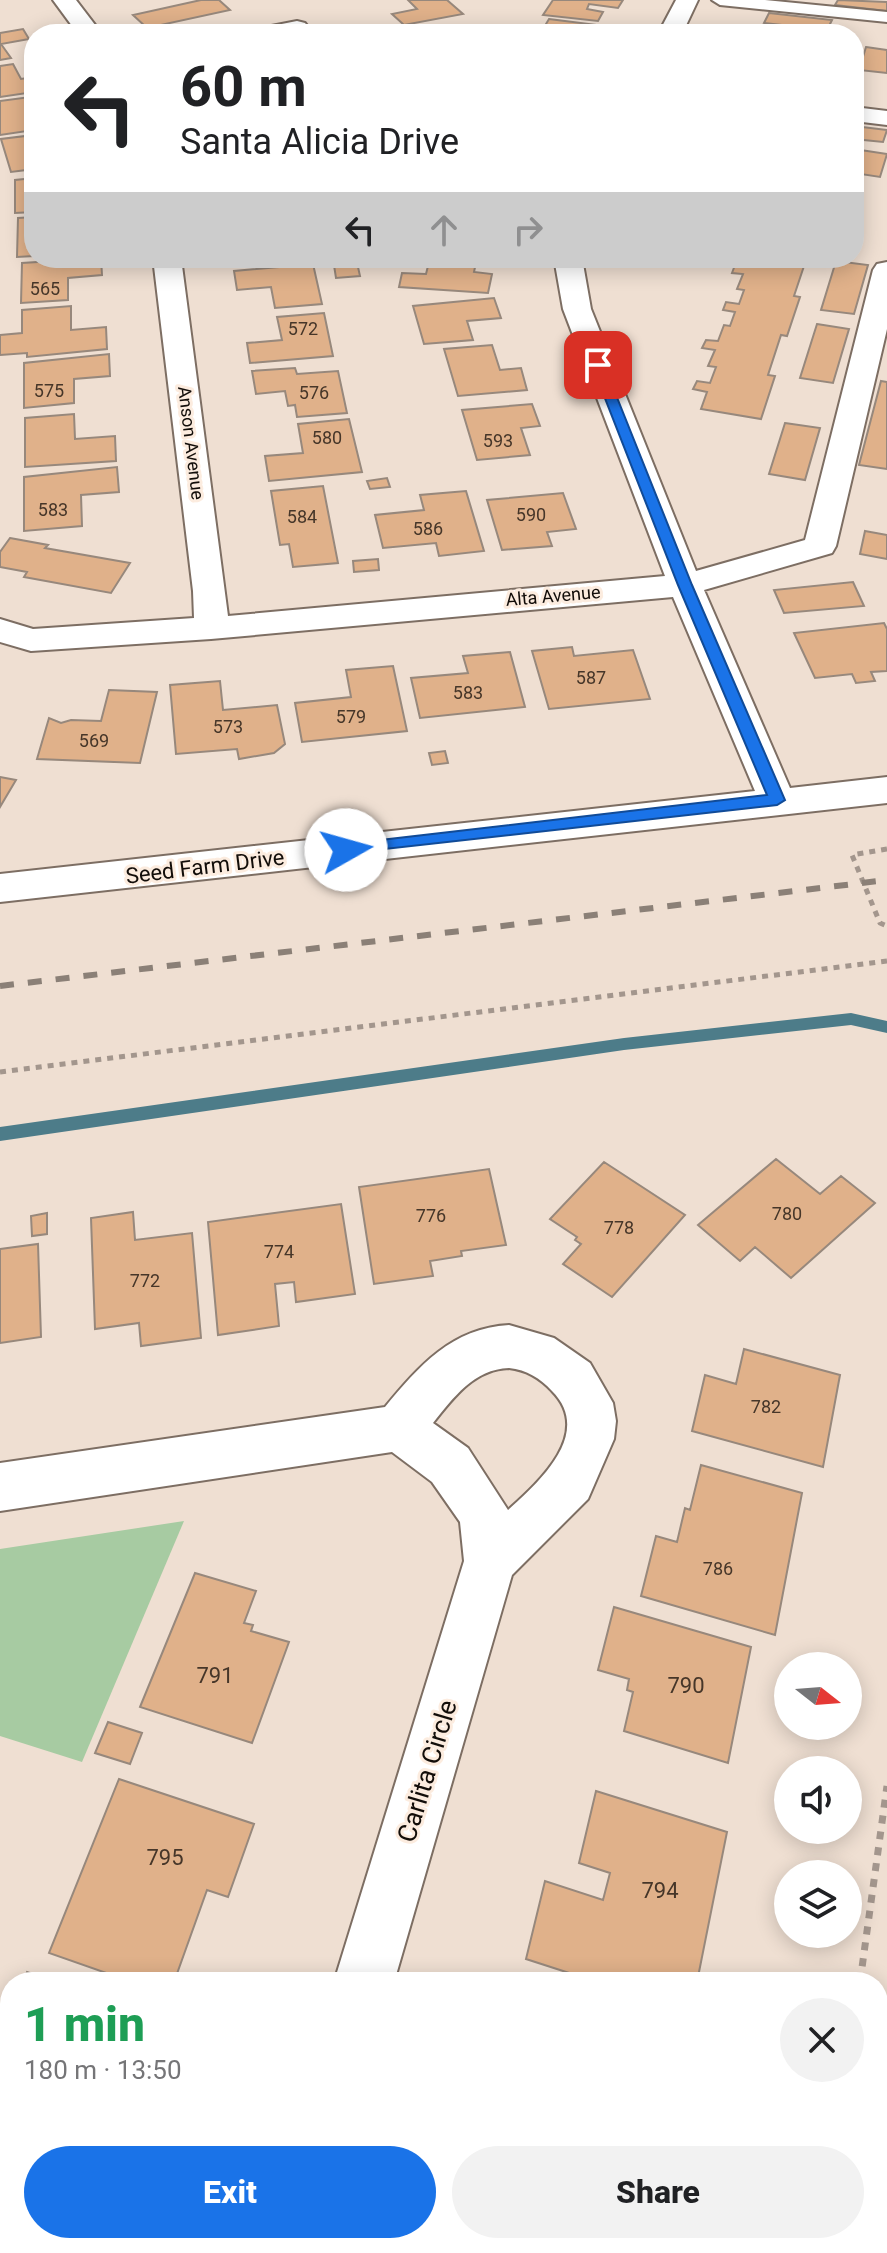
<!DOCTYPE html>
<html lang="en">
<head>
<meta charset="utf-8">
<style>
	body { margin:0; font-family:Roboto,sans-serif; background:#f2f2f2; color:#202124; height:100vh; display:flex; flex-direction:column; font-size:30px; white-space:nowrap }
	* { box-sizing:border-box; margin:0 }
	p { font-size:26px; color:#757577 }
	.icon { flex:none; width:44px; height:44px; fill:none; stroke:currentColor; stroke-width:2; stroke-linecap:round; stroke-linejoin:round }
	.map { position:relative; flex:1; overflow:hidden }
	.side { position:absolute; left:0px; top:1972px; width:888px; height:282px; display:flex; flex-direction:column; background:#fff; border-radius:32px 32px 0 0; box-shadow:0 4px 20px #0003 }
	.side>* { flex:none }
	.guide { position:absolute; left:24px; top:24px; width:840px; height:244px; border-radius:32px; box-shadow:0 4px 20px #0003; background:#fff; color:#202124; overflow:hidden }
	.needle { width:52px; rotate:107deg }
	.controls { position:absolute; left:774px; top:1652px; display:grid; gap:16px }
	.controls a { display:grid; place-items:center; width:88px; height:88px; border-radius:50%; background:#fff; box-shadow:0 4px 20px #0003; font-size:40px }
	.pin { position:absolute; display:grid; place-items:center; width:68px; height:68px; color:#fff; margin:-34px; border-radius:16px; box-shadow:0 4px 12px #0006 }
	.me { position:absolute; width:88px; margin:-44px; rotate:83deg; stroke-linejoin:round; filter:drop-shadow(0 0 6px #0008) }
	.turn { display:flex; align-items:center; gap:28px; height:168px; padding:0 24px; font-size:36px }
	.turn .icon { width:104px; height:104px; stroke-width:2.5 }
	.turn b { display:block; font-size:56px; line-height:68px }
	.lanes { display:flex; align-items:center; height:76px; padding:0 24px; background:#0003; justify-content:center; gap:40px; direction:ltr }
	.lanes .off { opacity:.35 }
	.round { display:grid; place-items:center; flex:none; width:84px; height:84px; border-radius:42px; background:#f2f2f2 }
	.headline { display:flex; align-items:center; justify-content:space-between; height:136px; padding:0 24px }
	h1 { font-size:48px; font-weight:800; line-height:60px; color:#1e9e55 }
	.primary-button { display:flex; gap:16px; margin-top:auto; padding:16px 24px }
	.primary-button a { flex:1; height:92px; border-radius:48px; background:#1a73e8; color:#fff; font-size:32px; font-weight:800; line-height:92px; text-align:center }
	.primary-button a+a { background:#f2f2f2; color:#202124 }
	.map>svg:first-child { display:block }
	.green { fill:#a7cba2 }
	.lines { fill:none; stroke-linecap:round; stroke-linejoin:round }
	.stream { fill:#4d7c89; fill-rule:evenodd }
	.building { fill:#e0b18a; stroke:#97887c; stroke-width:2 }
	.lane-casing { stroke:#7d6e63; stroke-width:4 }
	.street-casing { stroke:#7d6e63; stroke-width:4 }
	.path-far1 { stroke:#a3968d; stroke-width:5; stroke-dasharray:6 6; stroke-linecap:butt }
	.path { stroke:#a3968d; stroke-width:7; stroke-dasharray:8 8; stroke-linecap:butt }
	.lane { fill:#fff; fill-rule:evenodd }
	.street { fill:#fff; fill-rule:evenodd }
	.rail { stroke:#8b8077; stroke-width:6; stroke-dasharray:14 14; stroke-linecap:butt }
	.route { fill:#1a73e8; stroke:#114b97; stroke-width:2 }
	.labels { text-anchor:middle; stroke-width:6; stroke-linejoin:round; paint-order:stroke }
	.number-label { font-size:18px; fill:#463629 }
	.far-street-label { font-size:18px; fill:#120d09; stroke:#fcecdf }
	.street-label { font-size:22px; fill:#120d09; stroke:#fcecdf }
	.near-number-label { font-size:22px; fill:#463629 }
	.near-street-label { font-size:26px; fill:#120d09; stroke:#fcecdf }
</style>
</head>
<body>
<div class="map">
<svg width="887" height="2253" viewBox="0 0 887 2253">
	<rect width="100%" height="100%" fill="#efdfd2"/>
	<path class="green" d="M184,1521l-102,241 -82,-26v-187z"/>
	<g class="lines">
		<path class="stream" d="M851,1013l36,8v12l-36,-8 -227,25 -624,91v-14l624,-89z"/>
	</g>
	<path class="building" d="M201,0h18l11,10 -83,18 -14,-13z
		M408,0h39l16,14 -59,11 -12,-11 25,-5z
		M553,0h70l-5,8 -29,-4 -2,5 16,3 -5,9 -55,-6z
		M838,0l49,2v9l-52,-6z
		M769,13l63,7 -5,10 -63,-7z
		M549,19l48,6 -5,9h-52z
		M23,29l6,10 -28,5 10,14 -11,2v-27z
		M866,47l21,3v23l-28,-3z
		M13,64l8,15 13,-2v15l-34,5v-31z
		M30,97l4,9v24l-34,5v-34z
		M854,126l33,4 -4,12 -29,-3z
		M34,135v34l-23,3 -10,-33z
		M854,149l33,5 -7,23 -26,-4z
		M34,178v34l-19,1v-33z
		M34,217v39l-17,1 1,-39z
		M101,258l1,17 -34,3v22l-47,3 1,-40z
		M356,258l4,18 -24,2 -3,-19z
		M430,258h47l-3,14 18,2 -4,19 -89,-6 3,-14 24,1z
		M750,258l56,2 -12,36 6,1 -13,39 -6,-1 -13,40 7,1 -14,43 -60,-10 6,-17 -14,-3 4,-8 13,2 6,-16 -8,-1 7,-16 -13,-2 4,-8 12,1 6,-16 6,1 5,-14 -12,-2 3,-8 13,2 5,-14 -7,-1 6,-15 -11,-1 3,-8 12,1z
		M836,261l32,4 -14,49 -33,-4z
		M313,264l9,40 -47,4 -4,-21 -34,3 -3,-19z
		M494,298l7,20 -34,3 6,19 -49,4 -11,-38z
		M71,306v24l35,-3 1,22 -80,8v-4l-27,2v-20l22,-2v-23z
		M324,313l9,43 -83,7 -3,-20 35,-3 -5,-23z
		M817,324l32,5 -16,54 -33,-5z
		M492,345l8,25 21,-2 6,22 -69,6 -14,-47z
		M109,354l1,22 -36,3v24l-50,5v-45z
		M295,368l2,6 41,-3 9,42 -50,4 -2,-12 -7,1 -3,-15 -29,3 -4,-23z
		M881,381l6,1v87l-28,-4z
		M532,404l8,22 -19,2 9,27 -53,5 -15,-50z
		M74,414l1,25 40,-3 1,25 -91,6v-49z
		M349,419l13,53 -93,9 -4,-25 38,-3 -5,-29z
		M785,423l35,5 -15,52 -36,-6z
		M117,467l2,25 -38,3 1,31 -58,5v-54z
		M387,478l3,9 -20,2 -3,-8z
		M323,486l15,77 -45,4 -4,-23 -9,1 -9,-54z
		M466,491l18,60 -45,5 -3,-13 -53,5 -8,-33 49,-5 -4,-15z
		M563,493l13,36 -29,3 5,14 -50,4 -15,-50z
		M865,531l22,4v24l-27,-5z
		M10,538l38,7 -3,3 85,15 -19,30 -87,-16 3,-5 -27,-5v-15z
		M378,559l1,11 -25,2 -1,-11z
		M853,582l11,24 -80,7 -10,-23z
		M884,623l3,6v42l-16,1 4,9 -19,2 -4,-9 -37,4 -21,-45z
		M572,647l2,9 59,-6 17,49 -101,10 -17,-58z
		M510,652l15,55 -105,11 -9,-40 57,-5 -5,-17z
		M393,666l14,65 -105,11 -7,-39 56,-6 -5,-27z
		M220,681l3,29 54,-5 8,39 -11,9 -35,6 -2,-10 -61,5 -6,-69z
		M109,690l48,2 -17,71 -103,-4 12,-41 12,5 10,-3 30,1z
		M445,751l3,12 -16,2 -3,-12z
		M0,777l16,3 -16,27z
		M776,1159l44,35 21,-18 34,27 -84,75 -36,-31 -15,14 -42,-36z
		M604,1162l81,53 -73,82 -49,-33 18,-20 -6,-4 2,-3 -27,-18z
		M489,1169l17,76 -45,6 1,5 -32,5 3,15 -59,8 -15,-97z
		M341,1204l14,90 -59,8 -2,-20 -19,2 4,42 -61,9 -10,-113z
		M133,1212l2,28 57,-7 9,105 -60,8 -2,-23 -44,6 -4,-111z
		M47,1213v21l-15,2 -1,-20z
		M38,1244l3,93 -41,6v-94z
		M744,1349l96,26 -17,92 -131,-36 13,-56 31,9z
		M701,1465l101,28 -27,142 -134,-39 15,-60 21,6 8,-34 5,2z
		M195,1573l61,18 -12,32 9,2 -2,6 38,11 -37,101 -112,-36z
		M614,1607l137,40 -23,116 -104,-32 9,-39 -6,-2 2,-11 -31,-9z
		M108,1722l34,11 -12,31 -35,-11z
		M119,1779l135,45 -26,73 -21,-7 -33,92h-42l-83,-29z
		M596,1791l131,41 -30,150h-100l-71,-23 19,-78 58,19 7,-27 -31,-10z
		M27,1972l27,10h-31z
		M10,2015v182l-10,-4v-154z
		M0,2226l10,4v14h38l24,9h-72z"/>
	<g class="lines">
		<defs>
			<path id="lane" d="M712,0h53l122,12v10l-167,-17z"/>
			<path id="street" d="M53,0h23l26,34h-24z
				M676,0h22l-16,34h-24z
				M297,21l8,2 4,5 -4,5 -53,1 4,-5z
				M854,107l33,4v14l-33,-4z
				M153,258h28l47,358 437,-40 -102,-267 -9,-51h28l9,51 105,262 109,-31 68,-270 4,-6 10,-2v67l-51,217 -4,7 -128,37 86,198 97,-11v26l-887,99v-28l755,-83 -82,-194 -462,42 -180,12 -31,-9v-23l33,10 161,-11 -1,-27z
				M509,1325l45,13 36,25 23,40 3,18 -2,18 -26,60 -76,76 -118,407h-60l130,-421 -4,-39 -28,-40 -40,-30 -392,59v-48l385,-56c34,-41 67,-79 124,-82zM509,1368c18,2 31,10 43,23 42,42 -13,91 -44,119l-40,-62 -35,-25c20,-25 41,-54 76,-55z
				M252,2244h66l-2,9h-66z"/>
		</defs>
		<use href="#lane" class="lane-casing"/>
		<use href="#street" class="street-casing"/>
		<path class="path-far1" d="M887,849l-35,6 28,68 7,3
			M0,1072l887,-111"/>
		<path class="path" d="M860,1982l27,-196
			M823,2253l1,-9"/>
		<use href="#lane" class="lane"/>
		<use href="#street" class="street"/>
		<path class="rail" d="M0,986l887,-106"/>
	</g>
	<path class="route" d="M594,362l10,3 88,220 93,215 -8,5 -437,49 -2,-4 8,-6 421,-49 -89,-210 -86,-220z"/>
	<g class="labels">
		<g class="number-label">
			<text x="45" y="295">565</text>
			<text x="303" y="335">572</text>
			<text x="49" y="397">575</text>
			<text x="314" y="399">576</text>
			<text x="327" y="444">580</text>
			<text x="498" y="447">593</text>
			<text x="53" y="516">583</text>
			<text x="531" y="521">590</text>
			<text x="302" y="523">584</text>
			<text x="428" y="535">586</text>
			<text x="591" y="684">587</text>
			<text x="468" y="699">583</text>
			<text x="351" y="723">579</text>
			<text x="228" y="733">573</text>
			<text x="94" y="747">569</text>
			<text x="787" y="1220">780</text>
			<text x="431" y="1222">776</text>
			<text x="619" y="1234">778</text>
			<text x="279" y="1258">774</text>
			<text x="145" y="1287">772</text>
			<text x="766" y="1413">782</text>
			<text x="718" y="1575">786</text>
		</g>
		<g class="far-street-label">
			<text transform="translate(191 443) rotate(83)" y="6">Anson Avenue</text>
			<text transform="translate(553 596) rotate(-5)" y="6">Alta Avenue</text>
		</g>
		<g class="street-label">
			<text transform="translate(205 866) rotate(-7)" y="8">Seed Farm Drive</text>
		</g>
		<g class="near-number-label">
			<text x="215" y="1683">791</text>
			<text x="686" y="1693">790</text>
			<text x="165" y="1865">795</text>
			<text x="660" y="1898">794</text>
		</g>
		<g class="near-street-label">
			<text transform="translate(427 1771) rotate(-73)" y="9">Carlita Circle</text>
		</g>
	</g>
</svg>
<div class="controls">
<a><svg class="needle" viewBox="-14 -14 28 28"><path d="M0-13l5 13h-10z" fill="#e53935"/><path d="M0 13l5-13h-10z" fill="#757577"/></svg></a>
<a><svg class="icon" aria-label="sound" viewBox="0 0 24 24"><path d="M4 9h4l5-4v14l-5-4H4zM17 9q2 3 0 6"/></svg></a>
<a><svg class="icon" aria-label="layers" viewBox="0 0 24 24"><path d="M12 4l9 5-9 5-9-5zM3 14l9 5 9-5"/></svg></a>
</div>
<div class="pin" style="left:598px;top:365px;background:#d93025"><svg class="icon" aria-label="arrive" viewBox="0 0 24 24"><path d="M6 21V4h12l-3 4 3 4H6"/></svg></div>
<svg class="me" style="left:346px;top:850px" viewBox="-20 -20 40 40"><circle r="19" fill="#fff"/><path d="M0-13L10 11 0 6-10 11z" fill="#1a73e8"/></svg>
<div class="guide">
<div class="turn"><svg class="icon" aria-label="left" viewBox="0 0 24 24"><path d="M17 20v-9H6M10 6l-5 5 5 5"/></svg><div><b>60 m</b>Santa Alicia Drive</div></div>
<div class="lanes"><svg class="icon" aria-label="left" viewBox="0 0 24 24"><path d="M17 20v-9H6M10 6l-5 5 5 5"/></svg><svg class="icon off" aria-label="ahead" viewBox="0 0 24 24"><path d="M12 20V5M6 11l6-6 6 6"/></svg><svg class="icon off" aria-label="right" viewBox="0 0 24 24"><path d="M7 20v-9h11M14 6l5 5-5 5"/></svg></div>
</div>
<section class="side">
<div class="headline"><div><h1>1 min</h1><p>180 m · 13:50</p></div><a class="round"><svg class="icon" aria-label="close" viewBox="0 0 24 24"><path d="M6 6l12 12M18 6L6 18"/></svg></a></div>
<div class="primary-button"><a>Exit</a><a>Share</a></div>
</section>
</div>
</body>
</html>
